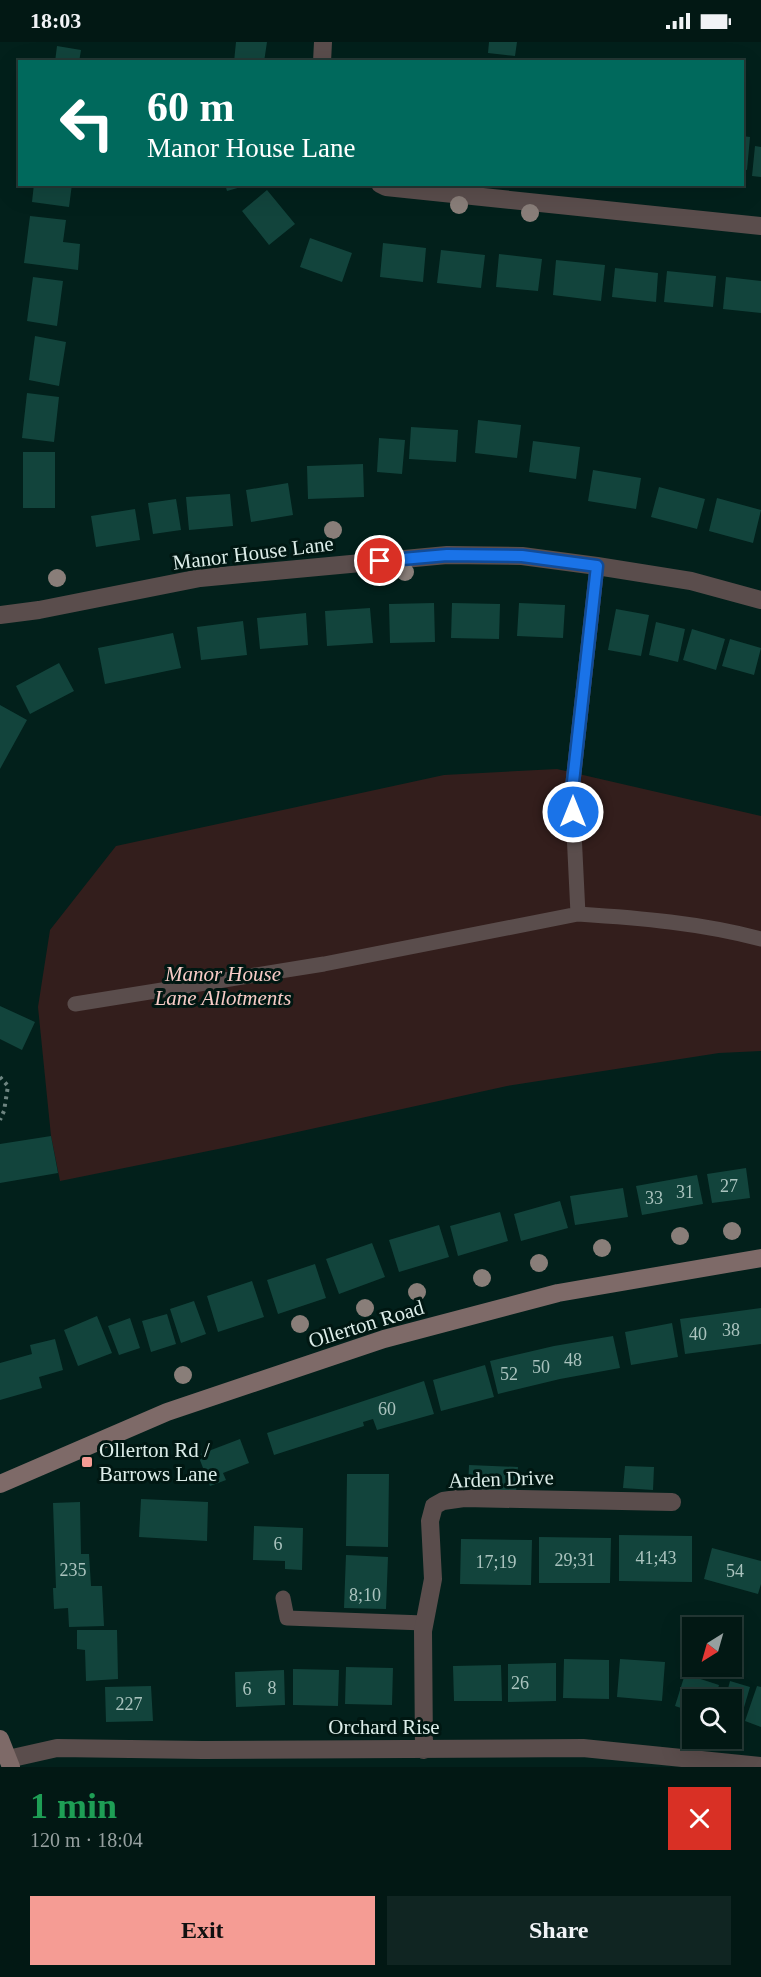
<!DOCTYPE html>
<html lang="en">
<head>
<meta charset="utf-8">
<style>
	body { margin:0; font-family:"Times New Roman",serif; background:#102522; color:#f1f3f6; height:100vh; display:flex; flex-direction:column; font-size:22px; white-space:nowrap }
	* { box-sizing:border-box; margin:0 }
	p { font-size:20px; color:#96a0a0 }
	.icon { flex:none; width:33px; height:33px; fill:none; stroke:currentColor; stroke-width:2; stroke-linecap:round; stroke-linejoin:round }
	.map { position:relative; height:1725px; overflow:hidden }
	.side { display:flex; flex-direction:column; background:#021814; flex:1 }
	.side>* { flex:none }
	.banner { position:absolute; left:18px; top:18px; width:726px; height:126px; border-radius:0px; box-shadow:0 6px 24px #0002,0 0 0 2px #233734; background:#00695c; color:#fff; overflow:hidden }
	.needle { width:39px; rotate:217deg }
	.controls { position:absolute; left:682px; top:1575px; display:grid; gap:12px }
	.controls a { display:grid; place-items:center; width:60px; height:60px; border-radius:0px; background:#021814; box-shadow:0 6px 24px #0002,0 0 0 2px #233734; font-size:30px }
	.pin { position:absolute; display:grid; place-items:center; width:51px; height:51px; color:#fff; margin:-26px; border:3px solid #fff; border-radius:50%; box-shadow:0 2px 6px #0007 }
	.me { position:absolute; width:66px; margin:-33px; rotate:0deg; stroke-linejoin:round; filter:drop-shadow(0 0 4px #0008) }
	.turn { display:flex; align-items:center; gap:21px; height:126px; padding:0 30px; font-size:27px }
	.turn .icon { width:78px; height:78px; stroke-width:2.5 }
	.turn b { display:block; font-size:42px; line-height:51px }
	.round { display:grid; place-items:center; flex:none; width:63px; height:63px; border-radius:0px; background:#102522 }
	.overview { display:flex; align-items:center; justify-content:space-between; height:102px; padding:0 30px }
	h1 { font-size:36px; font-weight:600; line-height:45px; color:#1e9e55 }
	.cta { display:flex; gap:12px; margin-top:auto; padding:12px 30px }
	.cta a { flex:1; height:69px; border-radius:0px; background:#f59c94; color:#111; font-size:24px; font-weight:600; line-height:69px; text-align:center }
	.cta a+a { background:#102522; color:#f1f3f6 }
	.status { display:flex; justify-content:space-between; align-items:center; height:42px; padding:0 30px; background:#021814; direction:ltr }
	.status svg { height:16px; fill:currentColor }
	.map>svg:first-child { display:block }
	.green { fill:#331e1c }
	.building { fill:#12443c }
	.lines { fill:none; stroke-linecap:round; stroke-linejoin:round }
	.path { stroke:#6e8581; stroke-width:4; stroke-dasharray:3 4.5; stroke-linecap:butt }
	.lane { stroke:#5a4d4c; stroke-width:15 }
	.street { stroke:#5a4d4c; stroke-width:18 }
	.secondary { stroke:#7e6a68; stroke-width:18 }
	.tree { fill:#897e79 }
	.route-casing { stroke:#114b97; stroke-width:15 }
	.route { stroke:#1a73e8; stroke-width:10 }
	.poi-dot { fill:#f59c94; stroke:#001712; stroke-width:2 }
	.labels { text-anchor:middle; stroke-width:6; stroke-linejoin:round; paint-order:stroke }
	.number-label { font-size:18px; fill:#aac3be }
	.street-label { font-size:21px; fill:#dcede9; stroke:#001712 }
	.park-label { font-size:21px; font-style:italic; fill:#f7cbc6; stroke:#001712 }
	.poi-label { font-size:21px; fill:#dcede9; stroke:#001712; text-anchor:start }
</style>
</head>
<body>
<div class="status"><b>18:03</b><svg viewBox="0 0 49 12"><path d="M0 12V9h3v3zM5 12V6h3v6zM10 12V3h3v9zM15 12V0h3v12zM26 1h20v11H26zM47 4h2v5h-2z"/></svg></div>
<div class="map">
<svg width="761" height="1725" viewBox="0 0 761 1725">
	<rect width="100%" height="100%" fill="#02201b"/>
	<path class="green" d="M557,727l204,47v235l-42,2 -212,33 -274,60 -173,35 -9,-45 -13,-129 12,-77 66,-84 328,-71z"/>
	<path class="building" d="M236,0h31l-3,20h-30z
		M489,0h28l-2,14 -27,-3z
		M57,4l24,4 -2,12h-24z
		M742,94l8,1 -3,33 -5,-1z
		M755,104l6,1v30l-9,-1z
		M34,142h38l-3,23 -37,-5z
		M225,142h23v1l-21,6z
		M267,148l28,34 -26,21 -27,-34z
		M30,174l36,4 -3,22 17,2 -2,26 -54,-7z
		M310,196l42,15 -10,29 -42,-15z
		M383,201l43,5 -3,34 -43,-5z
		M441,208l44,5 -4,33 -44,-5z
		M499,212l43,5 -4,32 -42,-4z
		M556,218l49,5 -4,36 -48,-6z
		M615,226l43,5 -2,29 -44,-5z
		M667,229l49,5 -3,31 -49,-5z
		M33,235l30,4 -6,45 -30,-5z
		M726,235l35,4v32l-38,-4z
		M35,294l31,6 -7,44 -30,-6z
		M27,351l32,4 -5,45 -32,-4z
		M478,378l43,5 -4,33 -42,-5z
		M411,385l47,3 -2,32 -47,-3z
		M379,396l26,2 -3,34 -25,-2z
		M533,399l47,6 -4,32 -47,-7z
		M23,410h32v56h-32z
		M363,422l1,33 -56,2 -1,-33z
		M593,428l48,8 -5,31 -48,-8z
		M288,441l5,32 -42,7 -5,-32z
		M659,445l46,12 -8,30 -46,-12z
		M230,452l3,32 -44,4 -3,-33z
		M717,456l44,12 -8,33 -44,-12z
		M176,457l5,31 -28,4 -5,-31z
		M135,467l5,31 -44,7 -5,-31z
		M434,561l1,39 -45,1 -1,-39z
		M452,561l48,1 -1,35 -48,-1z
		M519,561l46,2 -2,33 -46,-2z
		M370,566l3,35 -46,3 -2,-35z
		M616,567l33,6 -8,41 -33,-6z
		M306,571l2,32 -48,4 -3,-31z
		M243,579l4,34 -46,5 -4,-33z
		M656,580l29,7 -7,33 -29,-7z
		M692,587l33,10 -9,31 -33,-10z
		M173,591l8,35 -76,16 -7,-36z
		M730,597l31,9 -7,27 -32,-9z
		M59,621l15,28 -44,23 -14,-28z
		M0,663l27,15 -27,49z
		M0,964l35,16 -13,28 -22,-11z
		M51,1094l7,37 -58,10v-39z
		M746,1126l4,30 -38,5 -5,-29z
		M697,1133l6,29 -61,11 -6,-29z
		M623,1146l5,29 -53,8 -5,-29z
		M560,1159l8,27 -47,13 -7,-27z
		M500,1170l8,29 -50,15 -8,-30z
		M439,1183l10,32 -50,15 -10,-32z
		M372,1201l13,34 -46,17 -13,-35z
		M315,1222l11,34 -48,16 -11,-34z
		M252,1239l12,36 -46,15 -11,-36z
		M194,1259l12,33 -25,9 -11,-34z
		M761,1266v36l-76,10 -5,-35z
		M167,1272l9,30 -25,8 -9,-31z
		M97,1274l15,37 -34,13 -14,-36z
		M130,1276l10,30 -21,7 -11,-29z
		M672,1281l6,34 -47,8 -6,-33z
		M613,1294l7,32 -60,11 -62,15 -8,-33 64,-15z
		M55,1297l8,31 -24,7 3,11 -42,12v-37l32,-9 -2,-9z
		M485,1323l9,32 -53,14 -8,-31z
		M424,1339l10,33 -57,16 -4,-11 -10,3 1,4 -90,29 -7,-22z
		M240,1397l9,24 -26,10 3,7 -16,6 -12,-31z
		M469,1423l49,2 -2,26 -48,-2z
		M625,1424l29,1 -1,23 -30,-2z
		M347,1432h42l-1,73 -42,-1z
		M141,1457l67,3 -1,39 -68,-4z
		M80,1460l1,52h8l2,32h11l2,40 -35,1 -1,-19 -14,1 -1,-21h3l-3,-85z
		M254,1484l49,2 -1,42 -17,-1v-8l-32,-1z
		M619,1493l73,1v46l-73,-1z
		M539,1495l72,1 -1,45h-71z
		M461,1497l71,1 -1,45 -71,-1z
		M712,1506l49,13v23l-3,10 -54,-15z
		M346,1513l42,2 -2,52 -42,-1z
		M77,1588h40l1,49 -32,2 -1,-31 -8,-1z
		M564,1617l45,1v39l-46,-1z
		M620,1617l45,3 -3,39 -45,-4z
		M556,1621v38l-48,1v-38z
		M501,1623l1,36h-48l-1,-35z
		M346,1625l47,1 -1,37 -47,-1z
		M293,1627l46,1 -1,36 -45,-1z
		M284,1628l1,35 -49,2 -1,-35z
		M685,1632l34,11 -4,15h-22v12l-18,-6z
		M730,1639l20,6 -10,34 -8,-2v-19h-7z
		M151,1644l2,35 -47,1 -1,-35z
		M757,1644l4,1v40l-16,-6z"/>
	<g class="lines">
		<path class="path" d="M0,1035l8,9 -4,25 -4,9"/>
		<path class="lane" d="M597,524l-25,225 6,123c62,4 123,9 183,25
			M75,962l249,-40 254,-50
			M283,1556l4,20 137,5"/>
		<path class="street" d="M322,20l1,-20
			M380,142l6,3 375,39
			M0,573l39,-5 161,-32 247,-23 75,1 75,10 94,15 70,19
			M424,1708l-1,-119 10,-52 -3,-58 4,-15 9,-5 21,-3 208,4
			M8,1717l49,-11 146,2 380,-2 178,18"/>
		<path class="secondary" d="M0,1442l167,-72 217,-73 174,-46 203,-35
			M0,1697l11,28"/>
	</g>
	<g class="tree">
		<circle cx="459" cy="163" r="9"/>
		<circle cx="530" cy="171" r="9"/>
		<circle cx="333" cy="488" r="9"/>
		<circle cx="405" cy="530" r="9"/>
		<circle cx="57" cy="536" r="9"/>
		<circle cx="732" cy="1189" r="9"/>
		<circle cx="680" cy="1194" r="9"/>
		<circle cx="602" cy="1206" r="9"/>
		<circle cx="539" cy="1221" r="9"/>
		<circle cx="482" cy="1236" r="9"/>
		<circle cx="417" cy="1250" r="9"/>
		<circle cx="365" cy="1266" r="9"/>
		<circle cx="300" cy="1282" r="9"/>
		<circle cx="183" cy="1333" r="9"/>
	</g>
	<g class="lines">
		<defs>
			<path id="route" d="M380,519l67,-6 75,1 75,10 -25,225 1,21"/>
		</defs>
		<use href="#route" class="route-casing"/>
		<use href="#route" class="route"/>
	</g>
	<rect class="poi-dot" x="81" y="1414" width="12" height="12" rx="3"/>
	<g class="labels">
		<g class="number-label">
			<text x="729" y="1150">27</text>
			<text x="685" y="1156">31</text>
			<text x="654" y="1162">33</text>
			<text x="731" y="1294">38</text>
			<text x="698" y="1298">40</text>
			<text x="573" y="1324">48</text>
			<text x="541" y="1331">50</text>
			<text x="509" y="1338">52</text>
			<text x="387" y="1373">60</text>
			<text x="278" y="1508">6</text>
			<text x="656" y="1522">41;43</text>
			<text x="575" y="1524">29;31</text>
			<text x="496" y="1526">17;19</text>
			<text x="73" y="1534">235</text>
			<text x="735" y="1535">54</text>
			<text x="365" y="1559">8;10</text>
			<text x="520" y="1647">26</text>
			<text x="272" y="1652">8</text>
			<text x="247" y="1653">6</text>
			<text x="129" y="1668">227</text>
		</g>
		<g class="street-label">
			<text transform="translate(253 511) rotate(-7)" y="7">Manor House Lane</text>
			<text transform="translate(366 1282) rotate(-17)" y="7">Ollerton Road</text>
			<text transform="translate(501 1437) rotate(-2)" y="7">Arden Drive</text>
			<text x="384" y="1692">Orchard Rise</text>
		</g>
		<g class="park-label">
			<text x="223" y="939">Manor House<tspan x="223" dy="24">Lane Allotments</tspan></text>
		</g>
		<g class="poi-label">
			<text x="99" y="1415">Ollerton Rd /<tspan x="99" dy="24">Barrows Lane</tspan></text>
		</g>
	</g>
</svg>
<div class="controls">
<a><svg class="needle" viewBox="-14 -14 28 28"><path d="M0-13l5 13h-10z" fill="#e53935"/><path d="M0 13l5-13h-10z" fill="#96a0a0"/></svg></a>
<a><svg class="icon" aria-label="search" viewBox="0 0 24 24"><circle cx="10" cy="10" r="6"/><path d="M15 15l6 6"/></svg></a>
</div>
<div class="pin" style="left:380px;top:519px;background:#d93025"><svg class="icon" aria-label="arrive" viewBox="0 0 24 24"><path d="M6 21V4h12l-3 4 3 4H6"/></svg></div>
<svg class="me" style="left:573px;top:770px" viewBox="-20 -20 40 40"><circle r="17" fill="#1a73e8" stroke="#fff" stroke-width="3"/><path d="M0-11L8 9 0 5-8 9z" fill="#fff"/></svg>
<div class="banner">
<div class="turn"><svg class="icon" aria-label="left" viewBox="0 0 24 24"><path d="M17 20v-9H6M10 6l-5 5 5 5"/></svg><div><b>60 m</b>Manor House Lane</div></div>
</div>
</div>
<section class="side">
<div class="overview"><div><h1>1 min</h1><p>120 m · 18:04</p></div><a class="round" style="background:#d93025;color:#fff"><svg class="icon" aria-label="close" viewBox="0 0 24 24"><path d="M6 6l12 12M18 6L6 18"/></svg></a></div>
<div class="cta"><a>Exit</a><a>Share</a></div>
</section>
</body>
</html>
